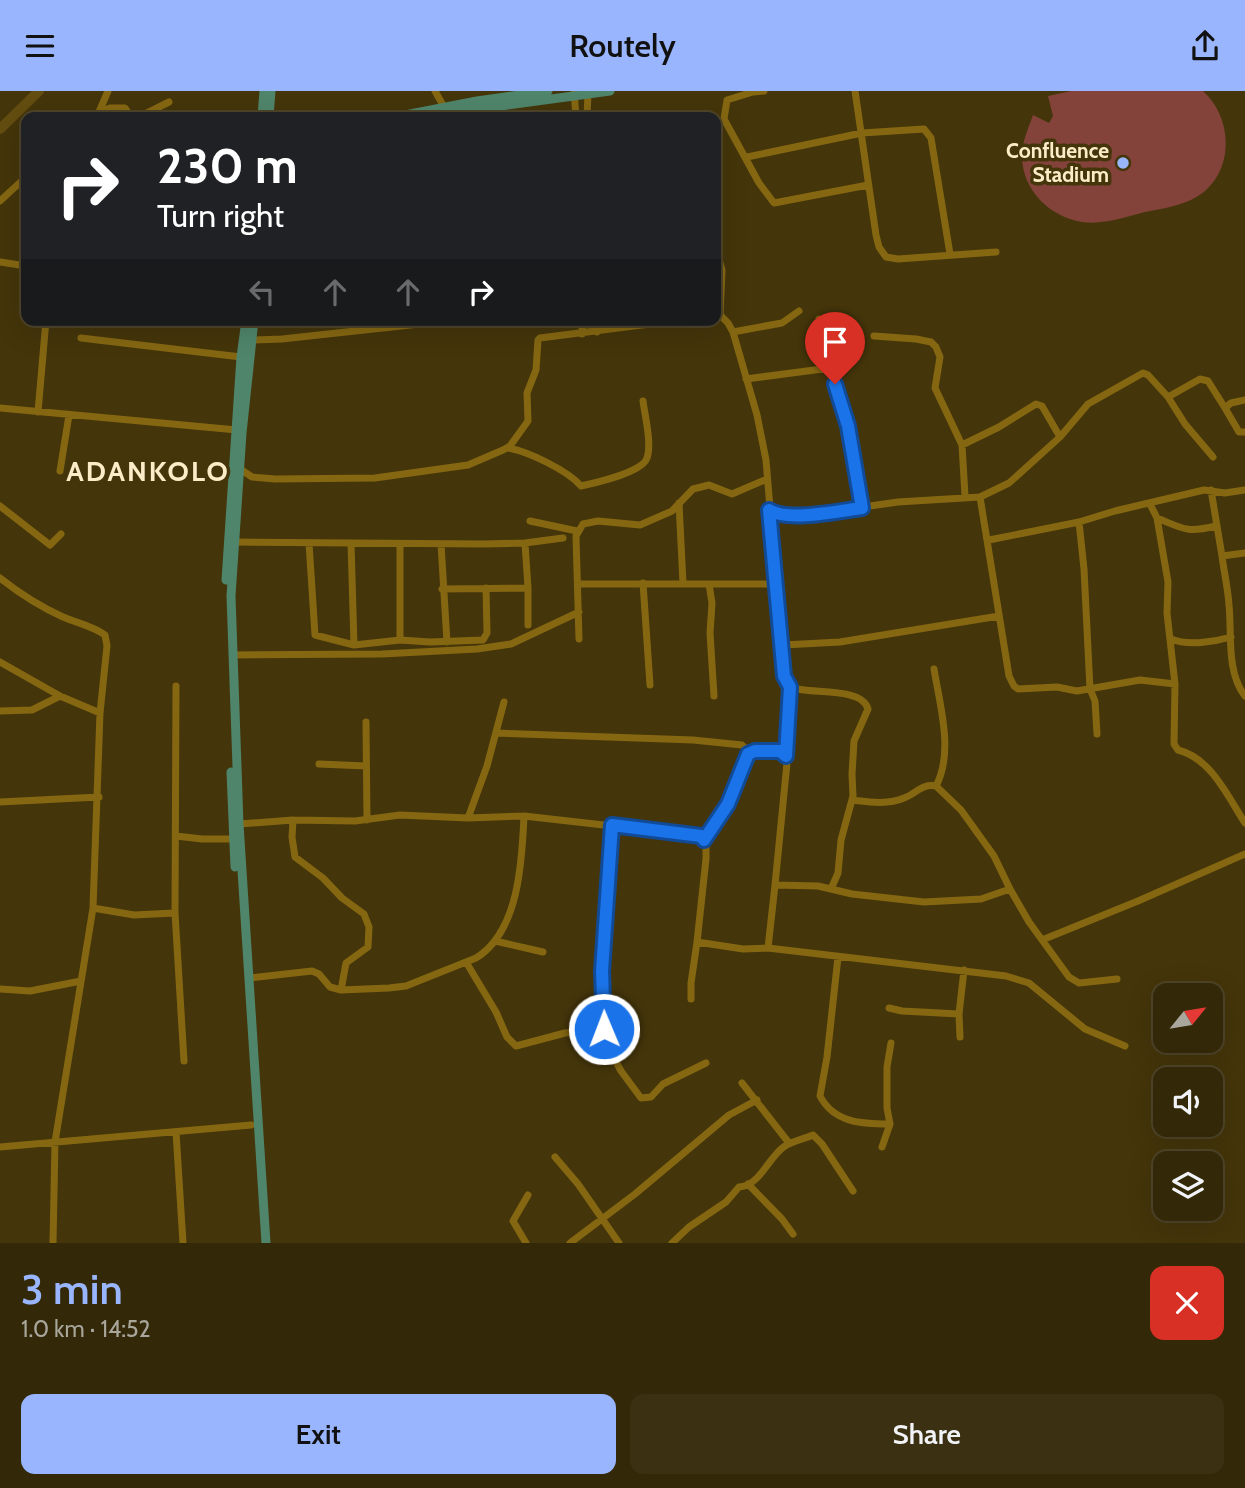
<!DOCTYPE html>
<html lang="en">
<head>
<meta charset="utf-8">
<style>
	body { margin:0; font-family:Cabin,sans-serif; background:#3b3012; color:#f1f3f6; height:100vh; display:flex; flex-direction:column; font-size:26px; white-space:nowrap }
	* { box-sizing:border-box; margin:0 }
	p { font-size:23px; color:#a9a69c }
	.icon { flex:none; width:38px; height:38px; fill:none; stroke:currentColor; stroke-width:2; stroke-linecap:round; stroke-linejoin:round }
	.map { position:relative; height:1152px; overflow:hidden }
	.details { display:flex; flex-direction:column; background:#332808; flex:1 }
	.details>* { flex:none }
	.top-card { position:absolute; left:21px; top:21px; width:700px; height:214px; border-radius:14px; box-shadow:0 7px 28px #0002,0 0 0 2px #4e4429; background:#202124; color:#fff; overflow:hidden }
	.needle { width:46px; rotate:60deg }
	.buttons { position:absolute; left:1153px; top:892px; display:grid; gap:14px }
	.buttons a { display:grid; place-items:center; width:70px; height:70px; border-radius:14px; background:#332808; box-shadow:0 7px 28px #0002,0 0 0 2px #4e4429; font-size:35px }
	.pin { position:absolute; display:grid; place-items:center; width:60px; height:60px; color:#fff; margin:-72px -30px; border-radius:50% 50% 50% 0; rotate:-45deg; box-shadow:0 0 7px #0007 }
	.pin .icon { rotate:45deg }
	.me { position:absolute; width:77px; margin:-38px; rotate:359deg; stroke-linejoin:round; filter:drop-shadow(0 0 5px #0008) }
	.turn { display:flex; align-items:center; gap:24px; height:147px; padding:0 21px; font-size:32px }
	.turn .icon { width:91px; height:91px; stroke-width:2.5 }
	.turn b { display:block; font-size:49px; line-height:60px }
	.lanes { display:flex; align-items:center; height:66px; padding:0 21px; background:#0003; justify-content:center; gap:35px; direction:ltr }
	.lanes .off { opacity:.35 }
	.round { display:grid; place-items:center; flex:none; width:74px; height:74px; border-radius:14px; background:#3b3012 }
	.overview { display:flex; align-items:center; justify-content:space-between; height:119px; padding:0 21px }
	h1 { font-size:42px; font-weight:600; line-height:52px; color:#99b5fd }
	.primary-button { display:flex; gap:14px; margin-top:auto; padding:14px 21px }
	.primary-button a { flex:1; height:80px; border-radius:14px; background:#99b5fd; color:#111; font-size:28px; font-weight:600; line-height:80px; text-align:center }
	.primary-button a+a { background:#3b3012; color:#f1f3f6 }
	header { display:flex; justify-content:space-between; align-items:center; height:91px; padding:0 21px; background:#99b5fd; color:#111; font-size:32px; font-weight:600 }
	.map>svg:first-child { display:block }
	.grass { fill:#83433b }
	.lines { fill:none; stroke-linecap:round; stroke-linejoin:round }
	.river { stroke:#634d10; stroke-width:10 }
	.minor { stroke:#856712; stroke-width:7 }
	.major { stroke:#4f856b; stroke-width:9 }
	.route-casing { stroke:#114b97; stroke-width:18 }
	.route { stroke:#1a73e8; stroke-width:12 }
	.poi-dot { fill:#99b5fd; stroke:#44350a; stroke-width:2.5 }
	.labels { text-anchor:middle; stroke-width:7; stroke-linejoin:round; paint-order:stroke }
	.poi-label { font-size:21px; font-weight:bold; fill:#fcecc7; stroke:#44350a; text-anchor:end }
	.district-label { font-size:28px; font-weight:bold; letter-spacing:2px; fill:#fcecc7; stroke:#44350a }
</style>
</head>
<body>
<header><svg class="icon" aria-label="menu" viewBox="0 0 24 24"><path d="M4 6h16M4 12h16M4 18h16"/></svg>Routely<svg class="icon" aria-label="share" viewBox="0 0 24 24"><path d="M12 15V3M7 8l5-5 5 5M5 13v7h14v-7"/></svg></header>
<div class="map">
<svg width="1245" height="1152" viewBox="0 0 1245 1152">
	<rect width="100%" height="100%" fill="#44350a"/>
	<path class="grass" d="M1071,0h132c28,25 32,74 2,100 -17,14 -39,17 -60,21 -20,5 -42,13 -63,10 -32,-5 -60,-32 -60,-66 0,-14 6,-27 11,-41l16,8 4,-7 -5,-20z"/>
	<g class="lines">
		<path class="river" d="M0,38l39,-38"/>
		<path class="minor" d="M435,0l9,16
			M574,0l2,26
			M764,0l-11,1 -26,8 -3,19 35,64 15,20 94,-18
			M855,0l21,144 3,12 7,10 12,2 98,-7
			M99,21l9,-21
			M97,26l1,-4 12,-5h15l6,9
			M139,26l30,-15
			M587,26l1,-25
			M747,66l115,-24 62,-4 7,9 19,116
			M0,110l26,-24
			M716,158l6,21 -2,45
			M0,171l26,4
			M716,225l4,-1 8,8 5,9 24,83 9,45 18,216 6,11 -4,69
			M819,228l7,42 22,65 14,82
			M582,229v14
			M595,229l2,12
			M733,241l49,-9 17,-12
			M874,245l42,3 15,3 5,5 4,10 -5,31 27,57 3,51
			M81,247l160,19
			M253,249l29,-1 174,-19
			M746,288l84,-11
			M1168,306l17,27 28,33
			M0,317l237,22
			M1225,317l14,24h6
			M38,321l8,-92
			M962,354l37,-18 37,-23 6,2 18,31
			M508,357c21,4 59,22 73,38 14,-3 62,-14 66,-28 5,-14 -2,-42 -4,-57
			M240,378l12,8 23,2 100,-1 93,-13 35,-15 7,-4 18,-25 -1,-28 9,-23 2,-30 2,-2 141,-18
			M60,380l9,-56
			M1211,399l11,66
			M980,406l29,179 5,10 4,3 39,-2 20,4 63,-11 35,4
			M679,412l4,80
			M1150,413l7,14 11,64 -1,31 8,71 -1,60 4,6c33,8 50,47 67,73
			M0,415l50,39 11,-11
			M769,419l8,5 37,-1 84,-12 82,-5 29,-14 51,-46 28,-33 55,-31 5,2 20,22 32,-18 8,2 17,27 6,-5 14,-3
			M1157,427c27,11 29,15 59,8
			M530,430l47,10
			M1079,431l5,47 6,120 5,12 2,33
			M989,449l90,-18 36,-11 89,-21 21,3 20,-3
			M232,451l253,2 40,-1 38,-5
			M309,452l6,92 39,10 46,-5v-96
			M351,452l3,102
			M525,452l3,45v37
			M441,453l6,98
			M1245,462l-23,3c2,16 6,33 7,49 3,28 -3,67 16,91
			M0,487c19,15 41,29 63,39 14,6 30,9 42,18l2,11 -7,67 -7,195 -38,234 -2,101
			M643,492l7,102
			M579,493h197
			M709,493l3,19 -2,30 4,63
			M442,498l86,-1
			M579,548l-3,-103 7,-12 15,-3 42,4 32,-14 21,-22 16,-4 23,9 35,-15
			M1171,548c17,7 43,3 60,-2
			M400,549l30,2 53,-2 4,-7 -1,-45
			M783,554l57,-3 159,-26
			M233,564l149,-1 95,-5 34,-5 68,-32
			M0,571l60,34 40,17
			M934,578c6,37 20,83 2,117
			M176,595l-1,227 9,148
			M790,596c18,8 72,-1 78,22l-14,32 -2,33 1,22 -12,44 -3,33 -7,16
			M0,620l32,-1 28,-14
			M366,631l1,98
			M496,642l197,7 49,5 9,8
			M319,673l47,2
			M852,709c17,2 36,5 52,-2 12,-4 18,-15 32,-12l25,24 33,46 16,33 19,33 40,55 10,6 38,-4
			M0,711l99,-5
			M468,727l19,-52 17,-64
			M293,729l-1,17 3,20 28,21 19,20 22,16 5,13 -1,20 -22,16 -5,27
			M239,733l54,-4 62,1 45,-6 68,3 56,-2 177,20 5,10v13l-9,83 46,7 25,-1 7,-63 43,1 34,8 72,8 57,-3 29,-10
			M612,734l-10,146 2,64 2,8 15,28 20,27 10,-1 12,-13 43,-21
			M176,745l26,3h31
			M704,749l24,-36 21,-50 7,-3 28,2 3,10 -12,122
			M93,817l41,7 41,-2
			M1042,849l96,-39 107,-47
			M495,850l48,11
			M768,857l238,28 23,7 56,46 40,17
			M838,866l-11,100 -7,39c14,27 42,28 70,28
			M466,871l30,50 11,25 9,9 49,-13 39,-4
			M249,887l63,-7 7,3 11,13 11,3 48,-2 17,-2 70,-28c43,-26 46,-97 48,-142
			M0,898l30,2 51,-10
			M691,908v-16l6,-41
			M889,917l13,3 57,3
			M960,946l-1,-23 5,-44
			M742,992l47,60
			M176,1041l7,111
			M0,1056l251,-22
			M882,1056l8,-23 -3,-16v-41l4,-24
			M555,1066l23,27 41,59
			M748,1093l34,35 11,15
			M526,1152l-13,-22 15,-26
			M570,1152l65,-49 94,-79 28,-15
			M672,1152l17,-16 37,-25 13,-15c21,-1 30,-31 46,-41 8,-5 19,-7 28,-11l9,9 31,47"/>
		<path class="major" d="M262,26l2,-26
			M269,26l2,-26
			M395,26l82,-16 71,-10
			M439,26l39,-8 132,-18
			M254,229l-12,113 -11,163 8,228 27,419
			M226,489l15,-223 5,-37
			M231,681l4,95"/>
	</g>
	<g class="lines">
		<defs>
			<path id="route" d="M604,938l-2,-58 10,-146 89,11 3,4 24,-36 20,-50 7,-3h25l6,5 4,-69 -6,-11 -15,-166c19,12 70,1 93,-2l-14,-82 -13,-42"/>
		</defs>
		<use href="#route" class="route-casing"/>
		<use href="#route" class="route"/>
	</g>
	<circle class="poi-dot" cx="1123" cy="72" r="7"/>
	<g class="labels">
		<g class="poi-label">
			<text x="1109" y="67">Confluence<tspan x="1109" dy="24">Stadium</tspan></text>
		</g>
		<g class="district-label">
			<text x="148" y="390">ADANKOLO</text>
		</g>
	</g>
</svg>
<div class="buttons">
<a><svg class="needle" viewBox="-14 -14 28 28"><path d="M0-13l5 13h-10z" fill="#e53935"/><path d="M0 13l5-13h-10z" fill="#a9a69c"/></svg></a>
<a><svg class="icon" aria-label="sound" viewBox="0 0 24 24"><path d="M4 9h4l5-4v14l-5-4H4zM17 9q2 3 0 6"/></svg></a>
<a><svg class="icon" aria-label="layers" viewBox="0 0 24 24"><path d="M12 4l9 5-9 5-9-5zM3 14l9 5 9-5"/></svg></a>
</div>
<div class="pin" style="left:835px;top:293px;background:#d93025"><svg class="icon" aria-label="arrive" viewBox="0 0 24 24"><path d="M6 21V4h12l-3 4 3 4H6"/></svg></div>
<svg class="me" style="left:604px;top:938px" viewBox="-20 -20 40 40"><circle r="17" fill="#1a73e8" stroke="#fff" stroke-width="3"/><path d="M0-11L8 9 0 5-8 9z" fill="#fff"/></svg>
<div class="top-card">
<div class="turn"><svg class="icon" aria-label="right" viewBox="0 0 24 24"><path d="M7 20v-9h11M14 6l5 5-5 5"/></svg><div><b>230 m</b>Turn right</div></div>
<div class="lanes"><svg class="icon off" aria-label="left" viewBox="0 0 24 24"><path d="M17 20v-9H6M10 6l-5 5 5 5"/></svg><svg class="icon off" aria-label="ahead" viewBox="0 0 24 24"><path d="M12 20V5M6 11l6-6 6 6"/></svg><svg class="icon off" aria-label="ahead" viewBox="0 0 24 24"><path d="M12 20V5M6 11l6-6 6 6"/></svg><svg class="icon" aria-label="right" viewBox="0 0 24 24"><path d="M7 20v-9h11M14 6l5 5-5 5"/></svg></div>
</div>
</div>
<section class="details">
<div class="overview"><div><h1>3 min</h1><p>1.0 km · 14:52</p></div><a class="round" style="background:#d93025;color:#fff"><svg class="icon" aria-label="close" viewBox="0 0 24 24"><path d="M6 6l12 12M18 6L6 18"/></svg></a></div>
<div class="primary-button"><a>Exit</a><a>Share</a></div>
</section>
</body>
</html>
